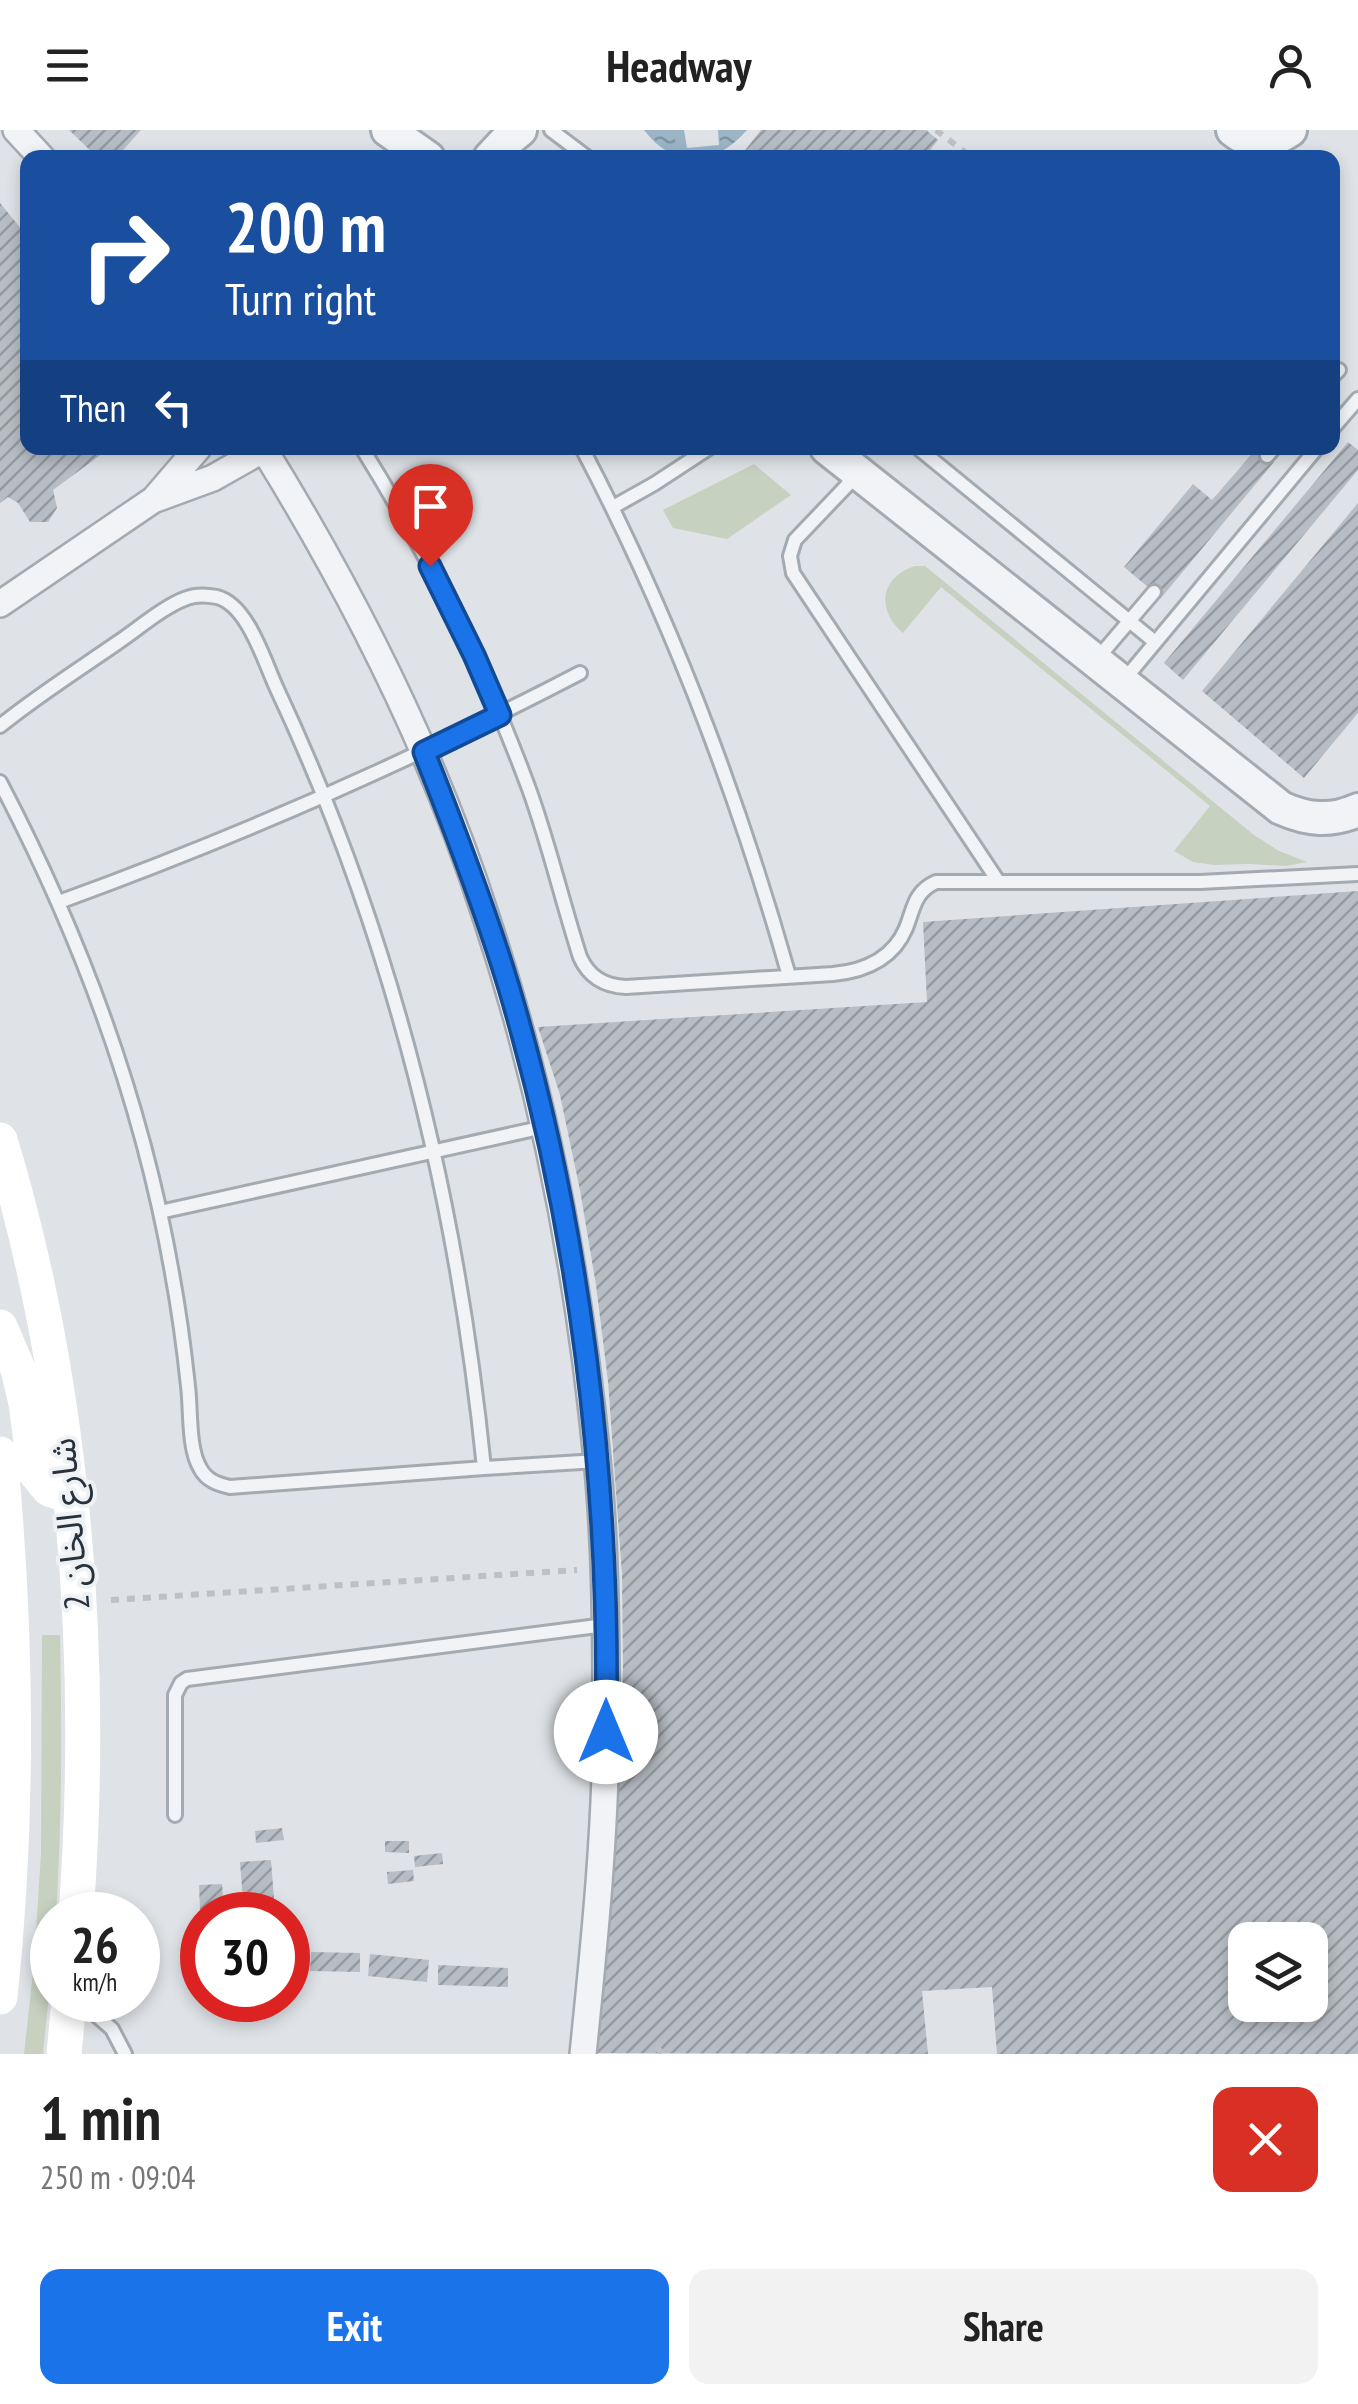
<!DOCTYPE html>
<html lang="en">
<head>
<meta charset="utf-8">
<style>
	body { margin:0; font-family:"PT Sans Narrow","Noto Sans Arabic",sans-serif; background:#f2f2f2; color:#222; height:100vh; display:flex; flex-direction:column; font-size:38px; white-space:nowrap }
	* { box-sizing:border-box; margin:0 }
	p { font-size:32px; color:#767676 }
	.icon { flex:none; width:55px; height:55px; fill:none; stroke:currentColor; stroke-width:2; stroke-linecap:round; stroke-linejoin:round }
	.map { position:relative; height:1924px; overflow:hidden }
	.drawer { display:flex; flex-direction:column; background:#fff; flex:1 }
	.drawer>* { flex:none }
	.banner { position:absolute; left:20px; top:20px; width:1320px; height:305px; border-radius:20px; box-shadow:0 5px 15px #0003; background:#1a4fa0; color:#fff; overflow:hidden }
	.tools { position:absolute; left:1228px; top:1792px; display:grid; gap:20px }
	.tools a { display:grid; place-items:center; width:100px; height:100px; border-radius:20px; background:#fff; box-shadow:0 5px 15px #0003; font-size:50px }
	.speed { position:absolute; left:30px; top:1762px; display:flex; gap:20px; font-size:50px; font-weight:700; text-align:center }
	.speed>* { display:grid; place-content:center; width:130px; height:130px; border-radius:50%; background:#fff; box-shadow:0 5px 15px #0003; line-height:1 }
	.speed small { font-size:25px; font-weight:400 }
	.speed .limit { border:15px solid #d22; background:#fff; color:#111 }
	.pin { position:absolute; display:grid; place-items:center; width:85px; height:85px; color:#fff; margin:-102px -42px; border-radius:50% 50% 50% 0; rotate:-45deg; box-shadow:0 0 10px #0007 }
	.pin .icon { rotate:45deg }
	.me { position:absolute; width:110px; margin:-55px; rotate:0deg; stroke-linejoin:round; filter:drop-shadow(0 0 8px #0008) }
	.turn { display:flex; align-items:center; gap:35px; height:210px; padding:0 40px; font-size:45px }
	.turn .icon { width:130px; height:130px; stroke-width:2.5 }
	.turn b { display:block; font-size:70px; line-height:85px }
	.then { display:flex; align-items:center; height:95px; padding:0 40px; background:#0003; gap:20px; font-size:38px }
	.round { display:grid; place-items:center; flex:none; width:105px; height:105px; border-radius:20px; background:#f2f2f2 }
	.headline { display:flex; align-items:center; justify-content:space-between; height:170px; padding:0 40px }
	h1 { font-size:60px; font-weight:800; line-height:75px }
	.button { display:flex; gap:20px; margin-top:auto; padding:20px 40px }
	.button a { flex:1; height:115px; border-radius:20px; background:#1a73e8; color:#fff; font-size:40px; font-weight:800; line-height:115px; text-align:center }
	.button a+a { background:#f2f2f2; color:#222 }
	header { display:flex; justify-content:space-between; align-items:center; height:130px; padding:0 40px; background:#fff; font-size:45px; font-weight:800 }
	.map>svg:first-child { display:block }
	.green { fill:#c6d1c0 }
	.water { fill:url(#water-ripples) }
	.building { fill:url(#building-hatch); fill-rule:evenodd }
	.lines { fill:none; stroke-linecap:round; stroke-linejoin:round }
	.service-casing { stroke:#a4aab1; stroke-width:18 }
	.minor-casing { stroke:#a4aab1; stroke-width:30 }
	.tertiary-casing { stroke:#a4aab1; stroke-width:38 }
	.path { stroke:#bdc1c6; stroke-width:6; stroke-dasharray:8 8; stroke-linecap:butt }
	.service { stroke:#f1f3f6; stroke-width:12 }
	.minor { stroke:#f1f3f6; stroke-width:25 }
	.tertiary { stroke:#f1f3f6; stroke-width:32 }
	.secondary { stroke:#fff; stroke-width:35 }
	.route-casing { stroke:#114b97; stroke-width:25 }
	.route { stroke:#1a73e8; stroke-width:18 }
	.labels { text-anchor:middle; stroke-width:8; stroke-linejoin:round; paint-order:stroke }
	.street-label { font-size:35px; fill:#28323d; stroke:#eef2f5 }
</style>
</head>
<body>
<header><svg class="icon" aria-label="menu" viewBox="0 0 24 24"><path d="M4 6h16M4 12h16M4 18h16"/></svg>Headway<svg class="icon" aria-label="person" viewBox="0 0 24 24"><circle cx="12" cy="8" r="4"/><path d="M4 21q1-7 8-7t8 7"/></svg></header>
<div class="map">
<svg width="1358" height="1924" viewBox="0 0 1358 1924">
	<defs>
		<pattern id="water-ripples" width="26" height="14" patternUnits="userSpaceOnUse" patternTransform="scale(2.5)"><rect width="26" height="14" fill="#9bb5c6"/><path d="M2 4q2-2 4 0t4 0M15 11q2-2 4 0t4 0" fill="none" stroke="#7e94a2"/></pattern>
		<pattern id="building-hatch" width="6" height="6" patternUnits="userSpaceOnUse" patternTransform="scale(2.5)"><rect width="6" height="6" fill="#b6bdc4"/><path d="M-1 1l2-2M0 6l6-6M5 7l2-2" fill="none" stroke="#949aa0"/></pattern>
	</defs>
	<rect width="100%" height="100%" fill="#dfe3e7"/>
	<path class="green" d="M754,334l37,31 -64,44 -54,-11 -10,-18z
		M915,436h10l329,269 25,16 28,11 -21,4 -36,-2 -36,1 -21,-3 -19,-11 36,-45 -269,-219 -38,46c-27,-23 -23,-56 12,-67z
		M42,1505h18c2,93 2,186 -4,280h-4v50l-9,89h-19l10,-91 7,-109z"/>
	<path class="water" d="M644,0h40l3,18 32,-3 -1,-15h29c-31,36 -73,40 -103,0z"/>
	<path class="building" d="M69,0h72l-25,28h-18z
		M761,0h165l12,10 -14,18h-185z
		M0,73l28,34v211h82l-57,42 4,18 -9,14h-18l-12,-19 -10,-6 -8,6z
		M1348,312l10,8v20l-175,210 -19,-17z
		M1257,318l17,14 -113,136 -37,-31 69,-83 19,16z
		M1358,373v210l-54,65 -102,-87z
		M1358,761v1163h-361l-5,-67 -70,4 6,63 -338,-1 7,-92 8,-1 10,-97 8,-193 -1,-96 -14,-193 -12,-96 -16,-95 -20,-95 -22,-68 389,-25 -4,-80zM1245,1810h65v65h-65z
		M282,1698l2,12 -28,3 -1,-12z
		M385,1711h24v12l-24,-1z
		M442,1723l1,11 -28,3 -1,-11z
		M271,1730l4,51 -31,2 -4,-51z
		M413,1740l1,11 -26,3 -1,-12z
		M222,1754l2,25 -24,1 -1,-25z
		M311,1822l49,1v19l-50,-1z
		M370,1824l59,6 -2,22 -59,-6z
		M438,1835l70,3v19l-70,-2z"/>
	<g class="lines">
		<defs>
			<path id="service" d="M551,0l37,28
				M1332,247l7,-7
				M1332,299l26,-30
				M362,318c67,108 123,222 167,341 20,55 33,112 51,168 9,20 24,29 46,30l207,-13c32,-3 60,-15 73,-46 8,-20 8,-36 30,-46h264l158,-8
				M582,318c89,170 155,344 207,528
				M918,318l237,194
				M1267,326l7,-8
				M856,346l-61,64 -5,16 3,17 205,308
				M613,377l41,-23 55,-36
				M1097,529l57,-67
				M1124,550l193,-232
				M0,596c37,-30 78,-56 117,-83 21,-14 47,-37 70,-45 10,-4 20,-3 30,-1 31,8 47,64 60,92 115,245 180,511 207,779l-254,19c-13,-3 -24,-7 -30,-19 -12,-20 -9,-59 -12,-82 -4,-38 -9,-75 -16,-113 -30,-172 -91,-336 -172,-491
				M59,772c179,-65 352,-141 521,-229
				M160,1082l384,-85
				M484,1338l114,-7
				M175,1685v-120l6,-12 6,-4 418,-54
				M79,1870l33,29 13,25"/>
			<path id="minor" d="M16,0l26,28
				M263,318c91,147 170,303 223,469 58,175 93,358 111,542 8,80 9,162 9,243 1,118 -11,235 -23,352
				M156,367l42,-49
				M0,474l153,-104 60,-22 51,-29"/>
			<path id="tertiary" d="M388,0l40,28
				M1233,0c22,17 34,15 57,0
				M490,28l14,-15 16,-13
				M827,318l454,360c27,12 50,14 77,2"/>
		</defs>
		<use href="#service" class="service-casing"/>
		<use href="#minor" class="minor-casing"/>
		<use href="#tertiary" class="tertiary-casing"/>
		<path class="path" d="M936,0l30,23
			M111,1470l466,-30
			M657,1917l5,7"/>
		<use href="#service" class="service"/>
		<use href="#minor" class="minor"/>
		<use href="#tertiary" class="tertiary"/>
		<path class="secondary" d="M0,1010c75,247 95,517 76,775
			M0,1197l18,42 8,34 9,69 14,17 22,7
			M0,1324c17,180 19,363 0,543
			M64,1924l5,-54"/>
	</g>
	<g class="lines">
		<defs>
			<path id="route" d="M430,436l44,89 26,60 -76,37c31,78 61,156 85,236 71,240 102,495 97,744"/>
		</defs>
		<use href="#route" class="route-casing"/>
		<use href="#route" class="route"/>
	</g>
	<g class="labels">
		<g class="street-label">
			<text transform="translate(70 1394) rotate(-95)" y="12">شارع الخان 2</text>
		</g>
	</g>
</svg>
<div class="tools">
<a><svg class="icon" aria-label="layers" viewBox="0 0 24 24"><path d="M12 4l9 5-9 5-9-5zM3 14l9 5 9-5"/></svg></a>
</div>
<div class="speed"><div>26<small>km/h</small></div><div class="limit">30</div></div>
<div class="pin" style="left:430px;top:436px;background:#d93025"><svg class="icon" aria-label="arrive" viewBox="0 0 24 24"><path d="M6 21V4h12l-3 4 3 4H6"/></svg></div>
<svg class="me" style="left:606px;top:1602px" viewBox="-20 -20 40 40"><circle r="19" fill="#fff"/><path d="M0-13L10 11 0 6-10 11z" fill="#1a73e8"/></svg>
<div class="banner">
<div class="turn"><svg class="icon" aria-label="right" viewBox="0 0 24 24"><path d="M7 20v-9h11M14 6l5 5-5 5"/></svg><div><b>200 m</b>Turn right</div></div>
<div class="then">Then<svg class="icon" aria-label="left" viewBox="0 0 24 24"><path d="M17 20v-9H6M10 6l-5 5 5 5"/></svg></div>
</div>
</div>
<section class="drawer">
<div class="headline"><div><h1>1 min</h1><p>250 m · 09:04</p></div><a class="round" style="background:#d93025;color:#fff"><svg class="icon" aria-label="close" viewBox="0 0 24 24"><path d="M6 6l12 12M18 6L6 18"/></svg></a></div>
<div class="button"><a>Exit</a><a>Share</a></div>
</section>
</body>
</html>
